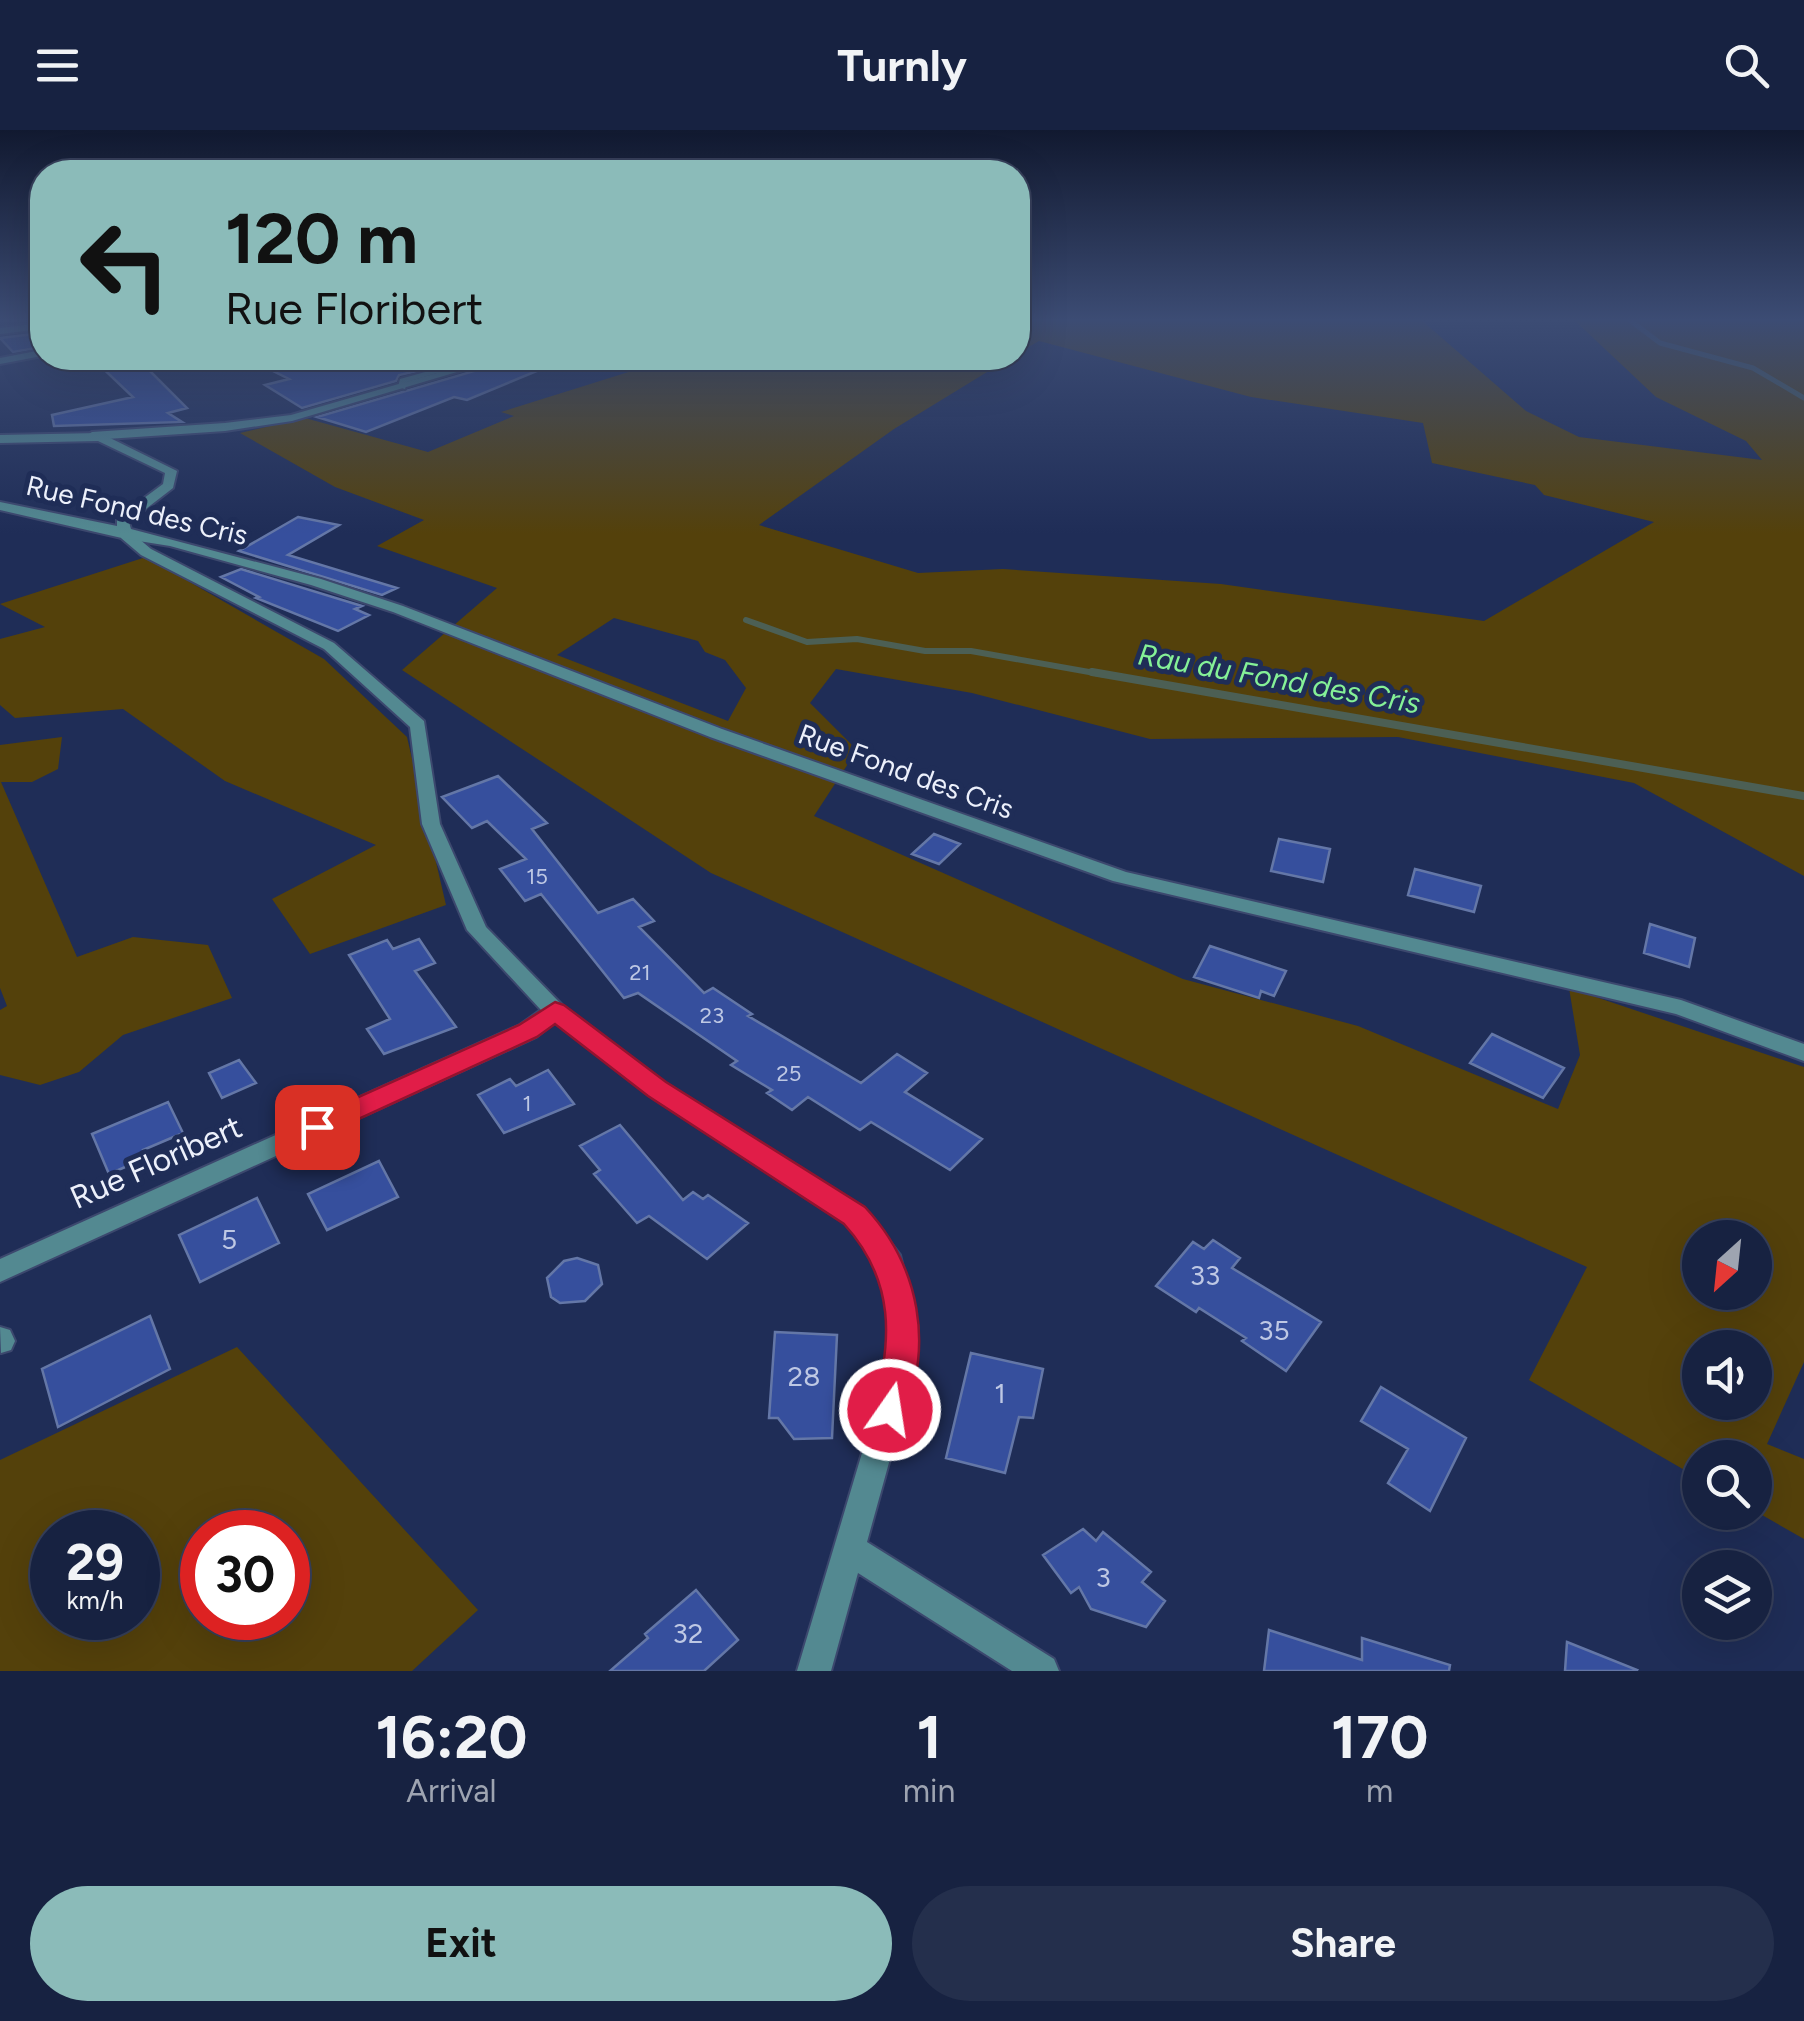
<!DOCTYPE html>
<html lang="en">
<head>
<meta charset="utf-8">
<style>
	body { margin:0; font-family:Figtree,sans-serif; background:#242f4c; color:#f1f3f6; height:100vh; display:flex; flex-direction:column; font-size:38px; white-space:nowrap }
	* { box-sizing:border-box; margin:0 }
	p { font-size:32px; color:#9ea4b1 }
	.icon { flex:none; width:55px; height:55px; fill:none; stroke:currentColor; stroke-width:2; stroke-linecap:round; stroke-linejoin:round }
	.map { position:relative; height:1541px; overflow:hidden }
	.drawer { display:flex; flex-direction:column; background:#172241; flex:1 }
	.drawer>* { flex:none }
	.guide { position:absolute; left:30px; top:30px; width:1000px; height:210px; border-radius:40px; box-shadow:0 10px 40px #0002,0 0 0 2px #363f5a; background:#8bbbb9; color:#111; overflow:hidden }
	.needle { width:65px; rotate:207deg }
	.fabs { position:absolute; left:1682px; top:1090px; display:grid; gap:20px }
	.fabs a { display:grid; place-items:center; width:90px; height:90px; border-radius:50%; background:#172241; box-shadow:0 10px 40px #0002,0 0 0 2px #363f5a; font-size:50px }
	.speed { position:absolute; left:30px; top:1380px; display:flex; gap:20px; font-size:50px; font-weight:700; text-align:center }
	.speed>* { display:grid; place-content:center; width:130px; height:130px; border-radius:50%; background:#172241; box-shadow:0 10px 40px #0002,0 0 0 2px #363f5a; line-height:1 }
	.speed small { font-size:25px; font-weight:400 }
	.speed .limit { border:15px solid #d22; background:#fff; color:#111 }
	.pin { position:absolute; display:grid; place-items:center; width:85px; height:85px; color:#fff; margin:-42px; border-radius:20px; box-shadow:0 5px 15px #0006 }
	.me { position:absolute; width:110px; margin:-55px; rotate:13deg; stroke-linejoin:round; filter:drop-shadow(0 0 8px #0008) }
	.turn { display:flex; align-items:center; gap:35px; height:210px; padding:0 30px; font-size:45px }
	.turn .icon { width:130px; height:130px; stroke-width:2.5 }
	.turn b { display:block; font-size:70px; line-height:85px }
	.eta { display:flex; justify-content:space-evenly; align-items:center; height:170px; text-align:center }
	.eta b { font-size:60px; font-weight:700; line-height:70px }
	.cta { display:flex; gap:20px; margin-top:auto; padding:20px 30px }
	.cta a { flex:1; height:115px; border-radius:60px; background:#8bbbb9; color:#111; font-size:40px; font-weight:700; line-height:115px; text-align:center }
	.cta a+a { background:#242f4c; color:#f1f3f6 }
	header { display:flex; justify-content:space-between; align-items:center; height:130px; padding:0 30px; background:#172241; font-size:45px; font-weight:700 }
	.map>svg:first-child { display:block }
	.green { fill:#54410b; fill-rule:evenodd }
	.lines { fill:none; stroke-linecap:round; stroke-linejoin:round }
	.stream-far2 { stroke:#4c5f54; stroke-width:5 }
	.stream-far1 { stroke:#4c5f54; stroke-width:6 }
	.stream { stroke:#4c5f54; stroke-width:8 }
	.building { fill:#364f9d; stroke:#6477a7; stroke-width:2.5 }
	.service-casing { stroke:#3c486e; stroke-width:4 }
	.minor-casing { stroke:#3c486e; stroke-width:4 }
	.tertiary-casing { stroke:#3c486e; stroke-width:4 }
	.service { fill:#538991; fill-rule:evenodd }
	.minor { fill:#538991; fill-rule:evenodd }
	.tertiary { fill:#538991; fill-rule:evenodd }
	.route { fill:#e11d48; stroke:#92132f; stroke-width:2.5 }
	.labels { text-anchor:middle; stroke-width:10; stroke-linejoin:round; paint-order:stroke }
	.number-label { font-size:22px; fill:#bec8e4 }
	.street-label { font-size:28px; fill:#ecf0fb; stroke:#1f2d57 }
	.near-number-label { font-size:28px; fill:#bec8e4 }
	.water-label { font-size:30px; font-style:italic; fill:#85f197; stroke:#1f2d57 }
	.near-street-label { font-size:32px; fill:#ecf0fb; stroke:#1f2d57 }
</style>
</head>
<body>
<header><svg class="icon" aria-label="menu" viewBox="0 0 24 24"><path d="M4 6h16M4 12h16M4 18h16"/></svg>Turnly<svg class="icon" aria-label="search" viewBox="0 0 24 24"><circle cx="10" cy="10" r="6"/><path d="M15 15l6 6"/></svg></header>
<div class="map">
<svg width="1804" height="1541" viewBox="0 0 1804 1541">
	<rect width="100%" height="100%" fill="#1f2d57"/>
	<path class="green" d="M1018,188h401l107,93 53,26 183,23 -16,-19 -90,-44 -84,-79h232v558l-170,-93 -236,-46 -248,2 -178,-46 -136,-24 -26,34 47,47 -43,66 369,163 175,47 200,83 22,-54 -11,-67 235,79v295l-37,82 37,15v80l-49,-28v-53h-55v21l-171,-99 58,-113 -876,-394 -309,-203 95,-82 -120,-42 47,-26 -89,-33 -95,-54 65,-15 123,34 86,-36 -13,-4 150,-47 29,7 3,-14h327l-116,71 -135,96 159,48 85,-4 218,15 263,37 170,-99 -110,-27 -9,-10 -103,-22 -9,-40 -172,-26 -212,-56 -21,12zM614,488l84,23 7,11 20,8 21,28 -18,33 -171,-66zM1700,1108h55v54h-55zM1700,1218h55v54h-55z
		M146,427l178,102 83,78 39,168 -136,49 -38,-55 104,-54 -151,-64 -102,-72 -108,9 -15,-13v-66l45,-12 -45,-23z
		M62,607l-4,32 -26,13h-31l76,175 56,-20 75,8 24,53 -109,37 -44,37 -39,13 -40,-10v-65l7,-4 -7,-18v-243z
		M237,1217l241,263 -66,61h-412v-211zM52,1402h86v86h-86zM202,1402h86v86h-86z"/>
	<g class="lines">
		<path class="stream-far2" d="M1627,188l33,25 93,25 51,30"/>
		<path class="stream-far1" d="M746,490l61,22 50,-3 68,12h46l135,24"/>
		<path class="stream" d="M1092,542l712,124"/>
	</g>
	<path class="building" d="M42,203v14l-29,5 -13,-14z
		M92,228h45l50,50 -19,5 14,9 -128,4 -2,-11 81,-18z
		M247,228h230l-78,17 -3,6 -94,27 -37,-23 24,-6z
		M508,228h60l-101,42 -13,-3 -88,35 -49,-15 188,-55z
		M298,387l41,8 -51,30 109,33 -15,7 -143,-44z
		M241,439l121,37 -7,3 14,6 -31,16 -82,-33 3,-1 -38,-20z
		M498,646l49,47 -15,6 66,84 35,-14 21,22 -15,6 65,66 9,-5 39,26 -4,2 113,67 36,-29 30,19 -22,19 77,47 -32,31 -79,-48 -11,8 -52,-33 -16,13 -25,-17 5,-3 -41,-25 6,-4 -99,-68 -14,5 -83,-104 -16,7 -25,-32 26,-10 -39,-38 -15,7 -30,-31z
		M934,704l26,10 -21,20 -27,-10z
		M1279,709l51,10 -7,33 -52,-11z
		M1415,739l66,17 -7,26 -66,-17z
		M1650,794l45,14 -6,29 -45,-14z
		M419,809l16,24 -20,8 41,56 -72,27 -17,-25 23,-10 -41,-64 38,-15 6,9z
		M1210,816l76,25 -12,25 -13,-5 -2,7 -65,-21z
		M1492,904l72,34 -21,30 -73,-35z
		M239,930l17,23 -34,15 -13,-25z
		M548,940l26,34 -70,29 -26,-38 32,-16 6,7z
		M168,972l15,31 -40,17 3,8 -37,16 -17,-40z
		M620,995l63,75 10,-8 10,7 5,-4 40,28 -41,36 -58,-43 -12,7 -43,-49 6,-4 -20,-24z
		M379,1031l19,36 -71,33 -19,-36z
		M257,1068l22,45 -79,39 -21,-47z
		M1213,1110l27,18 -8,10 89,54 -35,49 -44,-30 4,-3 -47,-30 -3,4 -40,-26 37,-44 11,7z
		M577,1128l21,7 4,19 -17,17 -25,2 -9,-6 -4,-19 17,-17z
		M150,1186l20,53 -112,58 -16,-58z
		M775,1202l62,3 -5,103 -38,1 -16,-21h-9z
		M971,1223l72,16 -10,49 -14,-1 -14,56 -59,-15z
		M1381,1257l85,51 -36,73 -42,-28 20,-34 -47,-28z
		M1083,1399l13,12 7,-9 48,40 -9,10 23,19 -19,26 -55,-18 -12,-22 -8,6 -28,-38z
		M696,1460l42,50 -34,31h-94l38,-33 -3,-4z
		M1269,1500l93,30v-22l88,27 -1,6h-185z
		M1567,1512l70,28 -1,1h-71z"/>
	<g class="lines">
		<defs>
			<path id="service" d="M436,239h16l4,2 -4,2h-15l-30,9 -2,7 -7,-2 2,-8z"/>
			<path id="minor" d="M42,193v6l-42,5v-6z
				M489,228h15l-212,63 -67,10 -133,9 -6,-4 6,-4 133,-9 66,-8z
				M121,402h10l20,17 183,94 90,78 16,103 46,103 77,79 102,77 199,125 36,47 18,73 -5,48 -46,166 187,117 5,12h-47l-154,-98 -27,98h-34l88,-295 5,-48 -12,-62 -32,-44 -197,-127 -94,-73 -19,15 -536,245v-23l520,-234 21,-15 -74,-80 -45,-106 -12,-97 -86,-78 -183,-94 -20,-17z
				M0,1197l10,3 5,11 -4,9 -10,3z"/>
			<path id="tertiary" d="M42,220v6l-42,8v-6z
				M100,303l77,38 -4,17 -44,34 2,7 190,50 82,27 319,123 404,143 555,128 123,44v17l-128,-47 -563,-133 -403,-144 -317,-125 -82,-27 -141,-39 -44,-7 -126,-29v-8l117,24v-8l46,-34 2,-11 -67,-32 -98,2v-8z"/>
		</defs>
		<use href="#service" class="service-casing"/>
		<use href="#minor" class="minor-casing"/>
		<use href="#tertiary" class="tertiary-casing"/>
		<use href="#service" class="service"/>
		<use href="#minor" class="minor"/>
		<use href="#tertiary" class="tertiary"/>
	</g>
	<linearGradient id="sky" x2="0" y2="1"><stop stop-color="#111930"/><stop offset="0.47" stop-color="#3c4c74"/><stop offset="1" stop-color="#3c4c74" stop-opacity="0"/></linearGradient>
	<rect width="1804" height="404" fill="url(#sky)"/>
	<path class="route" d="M555,872l9,3 102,77 199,125c55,59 70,140 36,214l-11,4 -12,-4 -5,-11c20,-69 22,-130 -29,-186l-196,-128 -93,-72 -18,13 -211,97 -9,3 -10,-3 -4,-7 4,-7 212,-95z"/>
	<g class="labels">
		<g class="number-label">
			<text x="537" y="754">15</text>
			<text x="640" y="850">21</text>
			<text x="712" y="893">23</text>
			<text x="789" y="951">25</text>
			<text x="527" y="981">1</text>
		</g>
		<g class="street-label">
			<text transform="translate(137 380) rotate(13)" y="10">Rue Fond des Cris</text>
			<text transform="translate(906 641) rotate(20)" y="10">Rue Fond des Cris</text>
		</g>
		<g class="near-number-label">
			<text x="229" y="1119">5</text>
			<text x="1205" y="1155">33</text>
			<text x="1274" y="1210">35</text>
			<text x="804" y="1256">28</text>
			<text x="1000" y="1273">1</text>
			<text x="1103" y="1457">3</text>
			<text x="688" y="1513">32</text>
		</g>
		<g class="water-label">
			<text transform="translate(1279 549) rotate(10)" y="10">Rau du Fond des Cris</text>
		</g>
		<g class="near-street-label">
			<text transform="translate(156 1032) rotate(-24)" y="11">Rue Floribert</text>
		</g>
	</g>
</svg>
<div class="fabs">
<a><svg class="needle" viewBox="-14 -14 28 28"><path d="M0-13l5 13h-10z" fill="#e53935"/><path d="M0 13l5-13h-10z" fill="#9ea4b1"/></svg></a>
<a><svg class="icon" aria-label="sound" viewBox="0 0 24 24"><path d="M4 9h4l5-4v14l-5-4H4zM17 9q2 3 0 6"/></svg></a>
<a><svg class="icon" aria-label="search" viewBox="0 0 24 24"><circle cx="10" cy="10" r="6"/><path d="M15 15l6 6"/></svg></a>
<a><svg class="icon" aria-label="layers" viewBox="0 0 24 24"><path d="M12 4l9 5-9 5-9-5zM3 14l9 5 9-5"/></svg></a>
</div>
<div class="speed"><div>29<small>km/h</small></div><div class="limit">30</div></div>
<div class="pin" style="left:317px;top:997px;background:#d93025"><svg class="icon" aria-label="arrive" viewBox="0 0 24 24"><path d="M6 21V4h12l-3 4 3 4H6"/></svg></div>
<svg class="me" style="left:890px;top:1280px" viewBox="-20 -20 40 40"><circle r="17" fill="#e11d48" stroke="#fff" stroke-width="3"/><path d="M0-11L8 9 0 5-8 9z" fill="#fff"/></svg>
<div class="guide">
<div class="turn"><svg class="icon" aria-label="left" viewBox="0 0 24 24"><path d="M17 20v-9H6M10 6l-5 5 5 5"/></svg><div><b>120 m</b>Rue Floribert</div></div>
</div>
</div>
<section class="drawer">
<div class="eta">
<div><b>16:20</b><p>Arrival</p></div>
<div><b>1</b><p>min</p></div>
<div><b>170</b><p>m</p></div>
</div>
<div class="cta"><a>Exit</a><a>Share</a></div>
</section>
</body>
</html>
